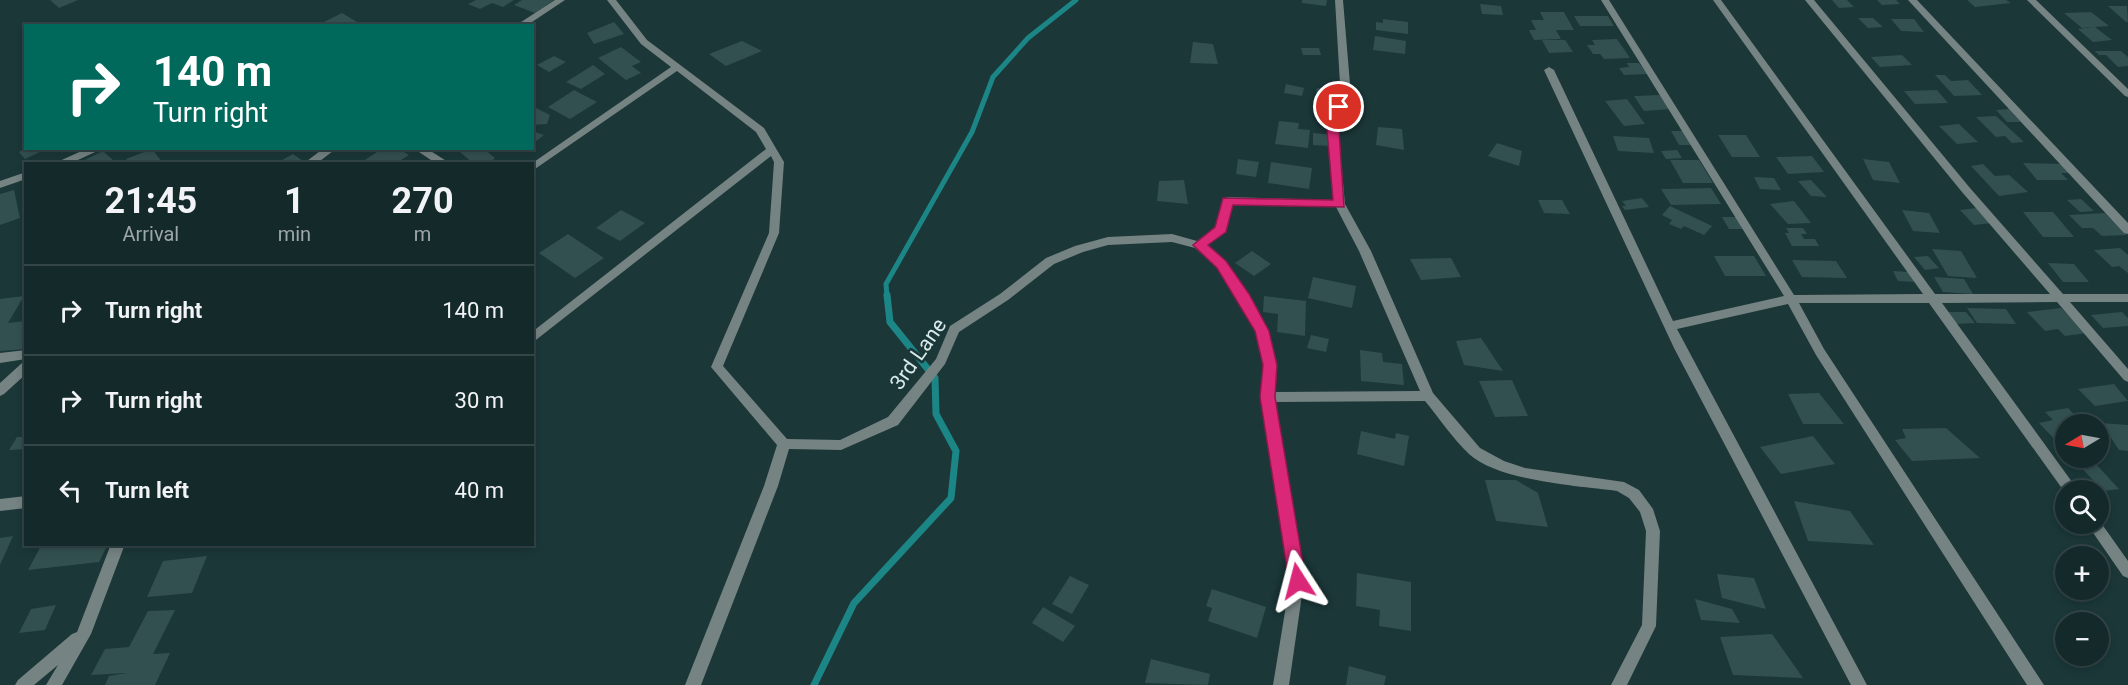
<!DOCTYPE html>
<html lang="en">
<head>
<meta charset="utf-8">
<style>
	body { margin:0; font-family:Roboto,sans-serif; background:#1d3132; color:#f1f3f6; height:100vh; display:flex; flex-direction:column; font-size:22px; white-space:nowrap }
	* { box-sizing:border-box; margin:0 }
	p { font-size:20px; color:#9da6a8 }
	.icon { flex:none; width:33px; height:33px; fill:none; stroke:currentColor; stroke-width:2; stroke-linecap:round; stroke-linejoin:round }
	.map { position:relative; flex:1; overflow:hidden }
	.sheet { position:absolute; left:24px; top:162px; width:510px; height:384px; display:flex; flex-direction:column; background:#14292a; border-radius:0px; box-shadow:0 3px 9px #0003,0 0 0 2px #334547 }
	.sheet>* { flex:none }
	.banner { position:absolute; left:24px; top:24px; width:510px; height:126px; border-radius:0px; box-shadow:0 3px 9px #0003,0 0 0 2px #334547; background:#00695c; color:#fff; overflow:hidden }
	.needle { width:39px; rotate:260deg }
	.tools { position:absolute; left:2055px; top:414px; display:grid; gap:12px }
	.tools a { display:grid; place-items:center; width:54px; height:54px; border-radius:50%; background:#14292a; box-shadow:0 3px 9px #0003,0 0 0 2px #334547; font-size:30px }
	.pin { position:absolute; display:grid; place-items:center; width:51px; height:51px; color:#fff; margin:-26px; border:3px solid #fff; border-radius:50%; box-shadow:0 2px 6px #0007 }
	.me { position:absolute; width:66px; margin:-33px; rotate:351deg; stroke-linejoin:round; filter:drop-shadow(0 0 4px #0008) }
	.turn { display:flex; align-items:center; gap:21px; height:126px; padding:0 30px; font-size:27px }
	.turn .icon { width:78px; height:78px; stroke-width:2.5 }
	.turn b { display:block; font-size:42px; line-height:51px }
	.eta { display:flex; justify-content:space-evenly; align-items:center; height:102px; text-align:center }
	.eta b { font-size:36px; font-weight:700; line-height:42px }
	ul { padding:0; list-style:none }
	li { display:flex; align-items:center; gap:18px; height:90px; padding:0 30px; border-top:2px solid #334547 }
	li div { flex:1 }
	li b { display:block; font-size:22px }
	li em { font-style:normal }
	.map>svg:first-child { display:block }
	.lines { fill:none; stroke-linecap:round; stroke-linejoin:round }
	.stream-far1 { stroke:#1c8687; stroke-width:5 }
	.stream { stroke:#1c8687; stroke-width:7 }
	.building { fill:#335050 }
	.minor { fill:#768383; fill-rule:evenodd }
	.route { fill:#db2777; stroke:#8e194d; stroke-width:1.5 }
	.labels { text-anchor:middle; stroke-width:5; stroke-linejoin:round; paint-order:stroke }
	.street-label { font-size:21px; fill:#d9eaea; stroke:#1b3738 }
</style>
</head>
<body>
<div class="map">
<svg width="2128" height="685" viewBox="0 0 2128 685">
	<rect width="100%" height="100%" fill="#1b3738"/>
	<g class="lines">
		<path class="stream-far1" d="M887,297l-1,-13 86,-152 21,-55 35,-39 48,-38"/>
		<path class="stream" d="M814,685l40,-82 97,-105 5,-47 -20,-37 -1,-36 -45,-56 -3,-27"/>
	</g>
	<path class="building" d="M50,0h28l-19,8z
		M476,0h38l-11,7 -11,-4 -12,6 -12,-5z
		M522,0h32l-19,13 -21,-8z
		M1302,0h25l-1,6 -24,-3z
		M1832,0h15l7,7 -15,1z
		M1877,0h19l4,4 -18,1z
		M1967,0h39l5,3 -36,4z
		M1480,4l21,2 2,9 -21,-1z
		M2108,6h19l1,16h-2z
		M1540,12h24l10,18h-18l5,9 -27,1 -5,-10h7l-5,-10h13z
		M2091,12l18,14 -14,1 17,13 -19,2 -15,-13 15,-2 -11,1 -18,-15z
		M342,13l22,13 -44,-2z
		M1574,16h34l6,10h-34z
		M1858,18h15l10,9 -15,1z
		M1383,19l25,3v12l-32,-4v-8l7,1z
		M1891,19h23l10,13 -23,-1z
		M614,22l10,12 -30,10 -7,-11z
		M1375,36l31,5 -1,13 -32,-4z
		M1617,39l13,19 -26,1 -4,-5h-7l-6,-9h8l-3,-5z
		M1542,40h23l8,12 -24,1z
		M742,41l20,10 -36,15 -17,-12z
		M1193,42l20,2 5,20 -28,-1z
		M621,47l20,15 -9,4 9,7 -15,7 -28,-22z
		M1301,48h18l2,7h-18z
		M2095,51h26l7,6v9l-10,1 -12,-12h-7z
		M1902,55l10,10 -32,2 -9,-10z
		M554,56l12,6 -17,10 -12,-7z
		M1627,63h12l8,11 -23,1 -5,-7 10,-1z
		M593,65l12,9 -24,15 -15,-7z
		M1935,75h10l6,6 17,-1 14,15 -28,1z
		M1286,84l18,4 -2,8 -18,-3z
		M1317,88l19,3 -1,12 -20,-3z
		M574,90l23,12 -27,17 -22,-12z
		M1937,90l11,13 -33,1 -11,-13z
		M1660,95l11,14 -27,2 -10,-15z
		M1627,99l18,25 -21,2 -19,-25z
		M536,108l14,7 -3,9 -15,1v-15z
		M2009,109l12,13h-14l-11,-12z
		M1996,116l28,26 -12,1 -7,-7 -9,1 -20,-20z
		M1279,121l20,2 -1,6 12,1 -2,18 -33,-4z
		M1959,124l19,18 -21,2 -18,-18z
		M1378,127l24,2 2,21 -28,-5z
		M532,131l12,4 -12,9z
		M1671,131h13l8,14h-13z
		M1313,133l19,2 -3,11 -16,-1z
		M1718,135h28l14,22h-28z
		M1613,136l36,2 5,15 -36,-2z
		M1497,143l25,8 -3,15 -31,-10z
		M27,148h16l1,2 -19,9 -6,-7z
		M383,148h14l12,7 -14,9h-36z
		M467,148h16l12,10 -6,6h-15l-14,-12z
		M152,149l10,13 -33,2 -3,-5z
		M1677,150l5,8 -16,1 -5,-8z
		M103,151l11,10 -4,3 -29,-2z
		M293,154l10,7 -6,3h-22z
		M1812,156l12,16 -36,2 -12,-17z
		M1238,159l21,3 -3,15 -20,-3z
		M1863,159l26,3 11,21 -27,-3z
		M1670,160h29l14,23h-30z
		M1271,162l41,6 -3,21 -41,-6z
		M2023,163l41,1 8,9h-11l7,7h-31z
		M1983,164l12,12 14,-1 19,17 -29,4 -28,-30z
		M1754,177l20,1 7,12 -21,-1z
		M1184,180l4,24 -31,-3 2,-20z
		M1811,180l16,17 -16,-1 -13,-15z
		M1711,188l10,16 -50,1 -10,-16z
		M14,190l6,28 -20,7v-31z
		M1642,198l7,9 -24,3 -3,-4h4l-4,-5z
		M2081,199l13,12 -14,1 -13,-12z
		M1538,200h24l8,14 -26,-1z
		M1794,201l17,22 -23,1 -18,-20z
		M1670,206l42,20 -8,9 -20,-9 -3,3 -12,-5 3,-4 -10,-5z
		M1977,208l15,15 -18,2 -14,-15z
		M621,210l24,13 -25,18 -24,-13z
		M1902,210l27,3 11,20 -27,-2z
		M2023,212h30l21,25h-31z
		M2105,213l22,22 -25,1 -9,-8h-11l-13,-13z
		M1722,217h15l6,12h-14z
		M1786,228h17l4,6h-6l3,5h11l4,7h-27l-7,-13h4z
		M568,234l36,24 -29,20 -36,-25z
		M2120,248l8,7v18l-9,-7 -7,1 -18,-17z
		M1932,249l29,2 16,27 -29,-2z
		M1252,251l19,13 -17,12 -19,-13z
		M1714,256h40l12,20h-41z
		M1928,256l11,12 -14,2 -11,-13z
		M1451,258l10,19 -40,3 -11,-21z
		M1792,260l44,1 11,17 -45,-1z
		M2048,263l26,1 15,18h-26z
		M1893,271l17,1 6,10 -18,-1z
		M1313,277l43,9 -4,22 -44,-10z
		M1934,277l30,2 9,15 -30,-2z
		M24,296l-16,27 18,-2v28l-26,2v-52z
		M1264,296l42,5 -1,35 -28,-4 1,-18 -15,-2z
		M1967,308l39,1 10,15 -39,-1z
		M2061,308l26,25 -22,3 -7,-7 -13,2 -18,-19z
		M1947,312h19l9,11 -19,1z
		M2122,312l6,6v8l-25,2 -12,-13z
		M1311,335l18,4 -3,13 -19,-4z
		M1481,338l22,33 -39,-6 -8,-24z
		M1360,350l22,3 1,9 19,2 2,21 -43,-4z
		M1512,380l16,36 -33,1 -16,-36z
		M2114,384l14,17 -33,5 -17,-17z
		M1819,393l25,31h-41l-15,-30z
		M2068,408l15,16h-17v19l-7,1 -20,-21 14,-3 -8,-8z
		M2101,423l27,2v26l-9,-1z
		M1946,428l34,30 -68,3 -17,-21 11,-2 -4,-9z
		M1361,431l34,8 1,-6 13,3 -5,30 -47,-12z
		M1813,436l22,28 -54,10 -21,-27z
		M17,437h9v12l-17,1z
		M2094,462l25,27 -16,2 -25,-27z
		M1485,480h31l22,13 10,34 -52,-6z
		M1794,501l56,10 24,34 -66,-4z
		M13,536l-13,29v-27z
		M42,544h66l-9,18 -71,8z
		M207,556l-15,37 -45,4 16,-36z
		M1357,573l54,9v49l-32,-5 1,-16 -24,-4z
		M1717,574l37,4 12,31 -44,-11z
		M1070,576l19,9 -17,29 -20,-10z
		M1212,589l54,18 -9,31 -49,-17 4,-13 -6,-2z
		M1695,599l37,10 8,14 -39,-3z
		M56,605l-11,25 -26,3 12,-24z
		M1043,607l32,19 -12,16 -31,-19z
		M175,610l-22,44 17,-1 -15,32h-50l4,-9 18,-3 -36,2 14,-26 24,-2 19,-36z
		M1772,634l31,44 -70,-3 -13,-38z
		M1151,659l59,15 -2,11 -63,-2z
		M1349,666l37,10 -2,9h-38z"/>
	<g class="lines">
		<path class="minor" d="M555,0h10l-39,26h-11z
			M607,0h9l31,40 117,88 20,34 -5,71 -56,133 64,73 53,1 48,-23 48,-58 14,-33 50,-32 46,-36 29,-12 33,-9 64,-3 25,7 19,-14 6,-26 5,-4 107,3 -6,-70 12,-46 -5,-84h8l7,84 -12,46 7,74 26,47 62,142 47,55 24,13 21,7 99,14 15,8 14,19 7,22 -4,95 -29,59h-16l31,-60 4,-94 -6,-19 -11,-14 -12,-7c-39,-5 -119,-10 -148,-37 -16,-15 -30,-36 -44,-53l-150,1 29,179 -15,104h-16l17,-104 -28,-184 2,-32 -8,-34 -17,-31 -22,-32 -22,-20 -23,-6 -64,3 -25,7 -29,12 -46,36 -49,32 -14,32 -47,61 -57,25 -52,-1 -11,37 -77,199h-16l79,-199 13,-41 -66,-78 58,-134 5,-71 -3,-6 -239,187v-11l234,-183 -10,-17 -79,-61 -145,100 -1,-7 140,-97 -30,-23zM1232,205l104,2 23,44 61,140 -145,1c0,-9 2,-19 1,-28 -5,-45 -37,-89 -70,-119l19,-13z
			M1601,0h8l185,295 129,-1 -210,-294h8l214,294h115l-88,-102 -157,-192h9l156,188 93,106h65v8h-58l58,67v13l-4,-2 -67,-78 -115,1 133,183 1,4h-10v4l-137,-191h-130l25,46 220,336h-17l-211,-330 -28,-51 -111,25 190,356h-16l-177,-337 -130,-278 5,-3 5,3 119,251 111,-25z
			M1908,0h9l211,223v11l-4,-1z
			M2027,0h9l92,89v8l-3,-1z
			M88,148h16l-35,16h-16z
			M324,148h13l-21,16h-13z
			M413,148h13l25,16h-14z
			M26,172v7l-26,9v-7z
			M26,350v9l-26,4v-10z
			M26,362v12l-22,20 -4,2v-13l22,-20z
			M26,496v12l-26,3v-12z
			M2099,520l29,41v17l-5,-2 -36,-52h11z
			M111,544h14l-34,90 -29,51h-16l12,-20 -24,20h-19l3,-5 54,-46 5,-2z"/>
	</g>
	<path class="route" d="M1339,104l6,3 -6,23 5,77 -111,-2 -7,27 -18,13 18,16 23,33 20,37 8,34 -2,32 31,184 -3,5 -5,3 -6,-3 -3,-5 -29,-184 3,-32 -8,-34 -38,-63 -24,-23 22,-18 8,-29 110,2 -6,-70 7,-23z"/>
	<g class="labels">
		<g class="street-label">
			<text transform="translate(918 354) rotate(-55)" y="7">3rd Lane</text>
		</g>
	</g>
</svg>
<div class="tools">
<a><svg class="needle" viewBox="-14 -14 28 28"><path d="M0-13l5 13h-10z" fill="#e53935"/><path d="M0 13l5-13h-10z" fill="#9da6a8"/></svg></a>
<a><svg class="icon" aria-label="search" viewBox="0 0 24 24"><circle cx="10" cy="10" r="6"/><path d="M15 15l6 6"/></svg></a>
<a>+</a>
<a>−</a>
</div>
<div class="pin" style="left:1339px;top:107px;background:#d93025"><svg class="icon" aria-label="arrive" viewBox="0 0 24 24"><path d="M6 21V4h12l-3 4 3 4H6"/></svg></div>
<svg class="me" style="left:1298px;top:581px" viewBox="-20 -20 40 40"><path d="M0-17L14 15 0 8-14 15z" fill="#db2777" stroke="#fff" stroke-width="4"/></svg>
<div class="banner">
<div class="turn"><svg class="icon" aria-label="right" viewBox="0 0 24 24"><path d="M7 20v-9h11M14 6l5 5-5 5"/></svg><div><b>140 m</b>Turn right</div></div>
</div>
<section class="sheet">
<div class="eta">
<div><b>21:45</b><p>Arrival</p></div>
<div><b>1</b><p>min</p></div>
<div><b>270</b><p>m</p></div>
</div>
<ul>
<li><svg class="icon" aria-label="right" viewBox="0 0 24 24"><path d="M7 20v-9h11M14 6l5 5-5 5"/></svg><div><b>Turn right</b></div><em>140 m</em></li>
<li><svg class="icon" aria-label="right" viewBox="0 0 24 24"><path d="M7 20v-9h11M14 6l5 5-5 5"/></svg><div><b>Turn right</b></div><em>30 m</em></li>
<li><svg class="icon" aria-label="left" viewBox="0 0 24 24"><path d="M17 20v-9H6M10 6l-5 5 5 5"/></svg><div><b>Turn left</b></div><em>40 m</em></li>
</ul>
</section>
</div>
</body>
</html>
